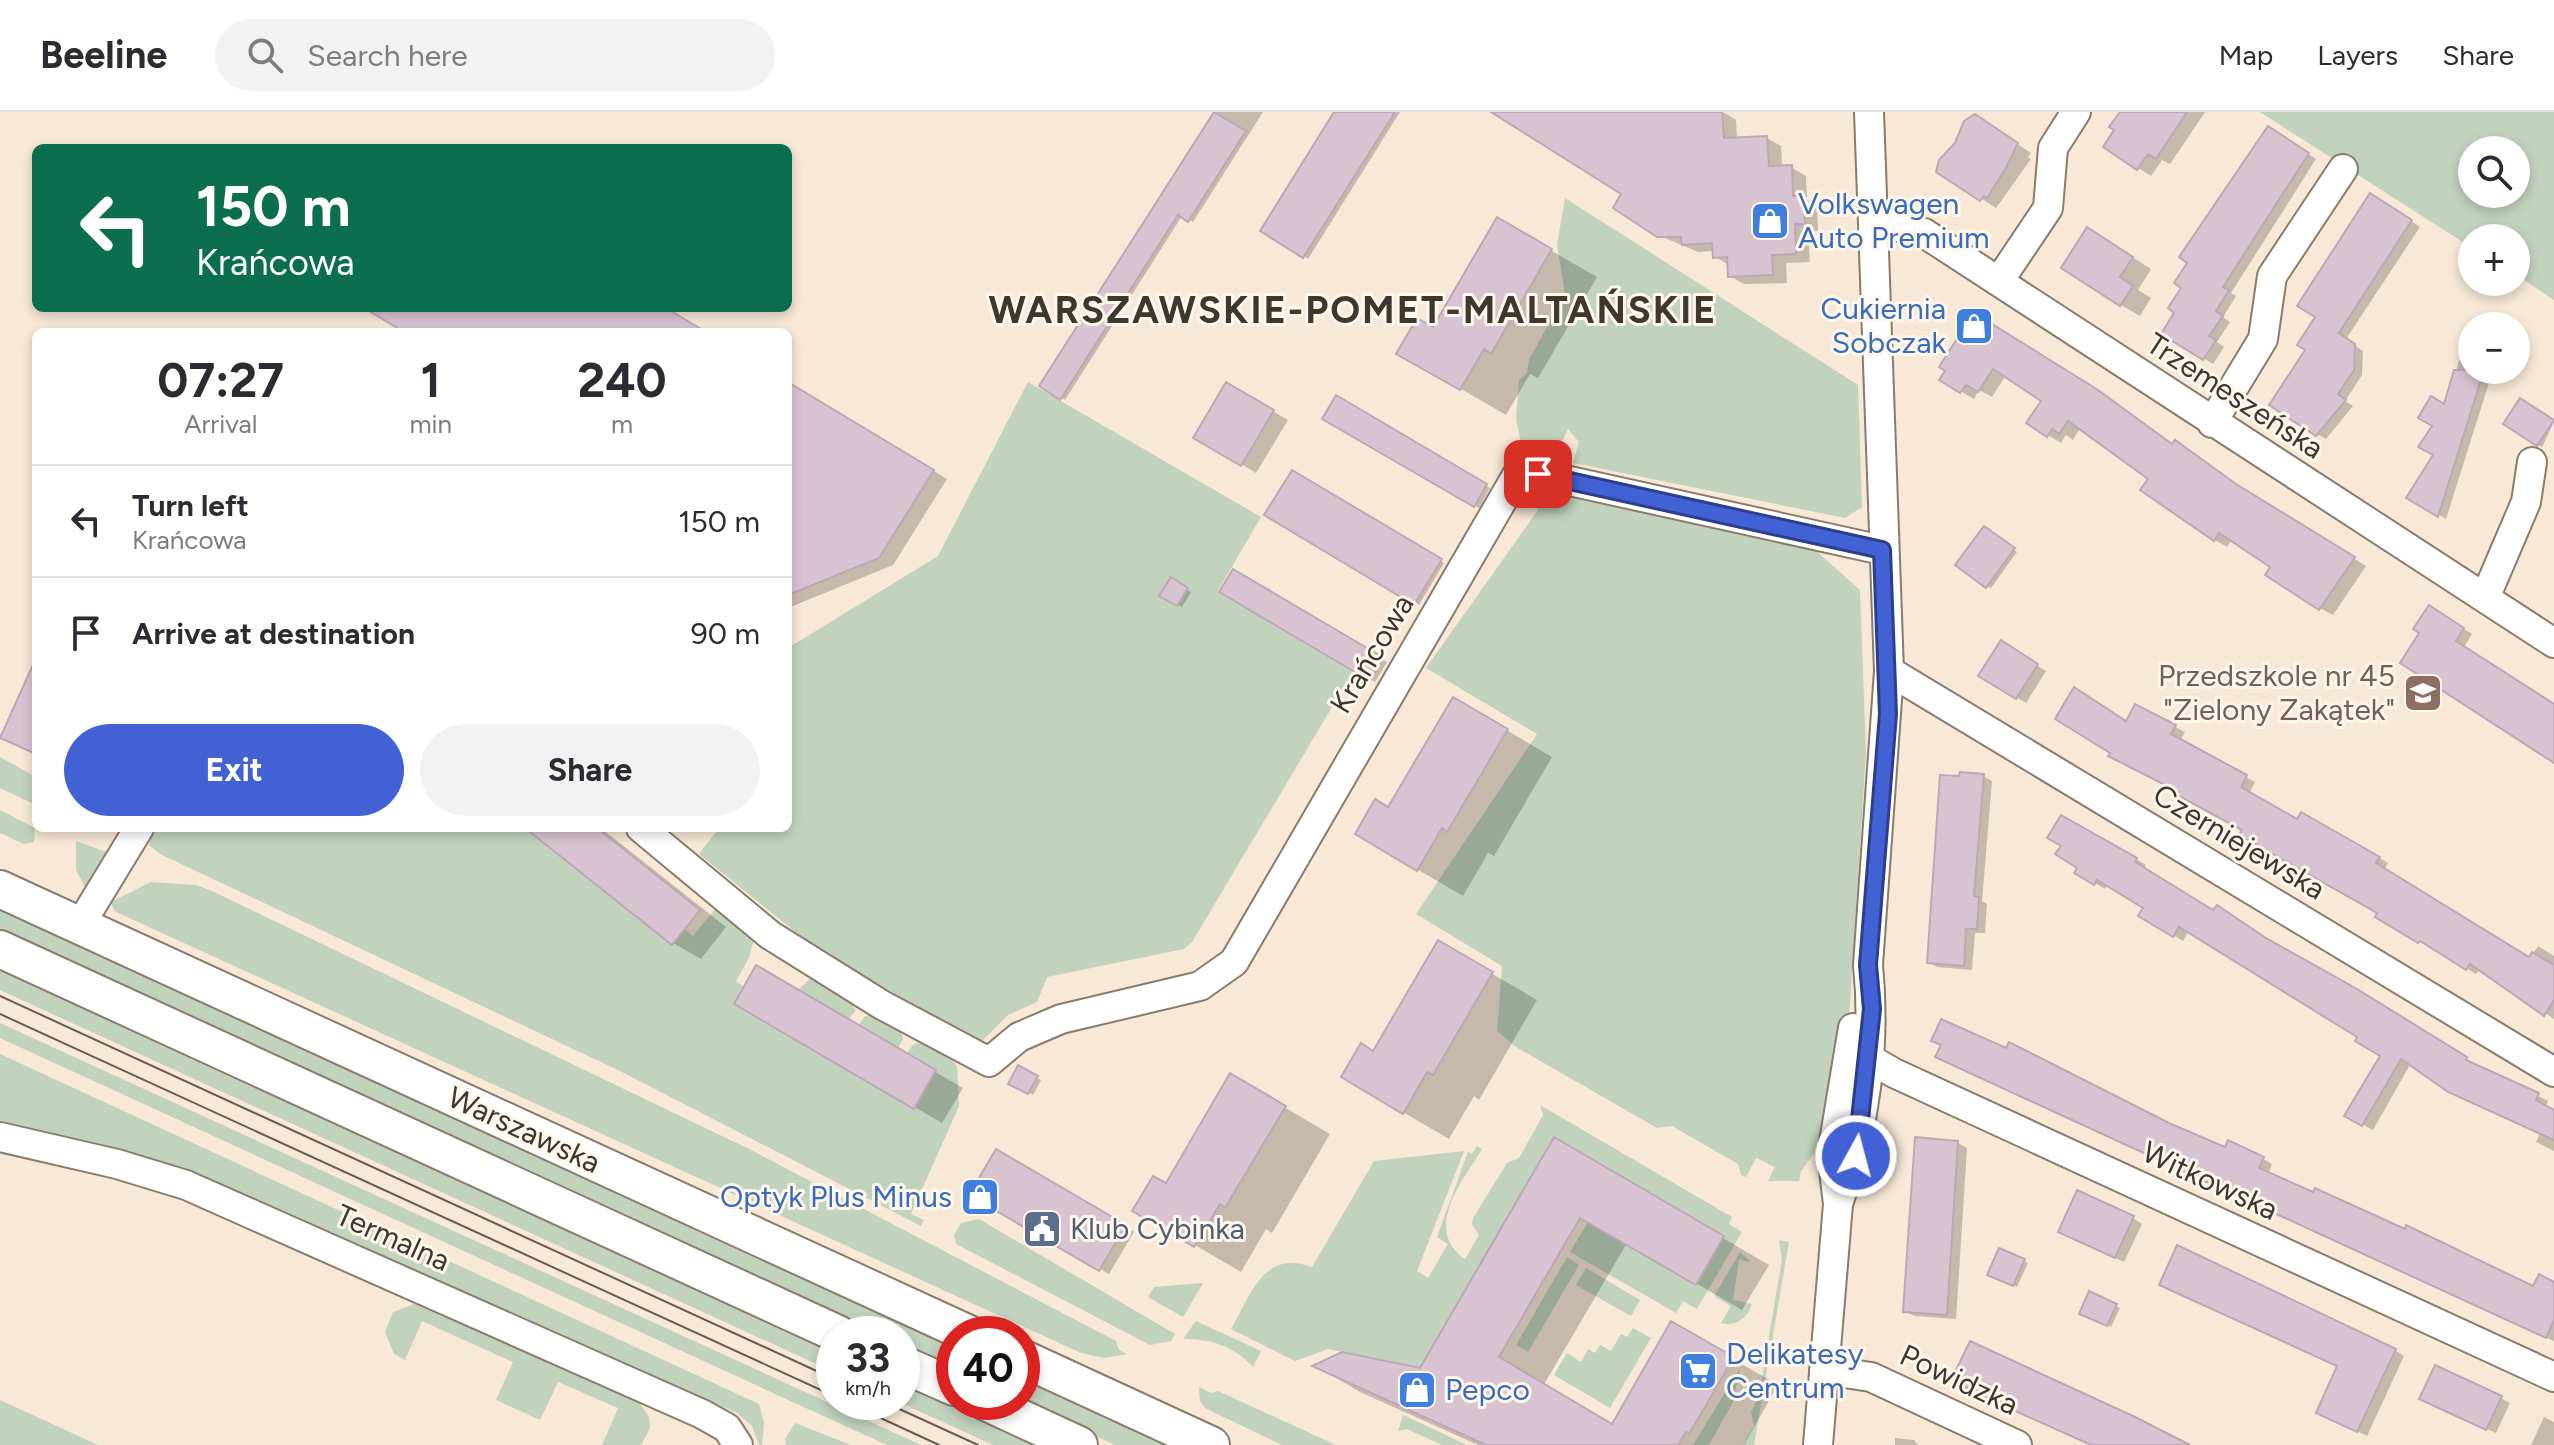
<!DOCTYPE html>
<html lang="en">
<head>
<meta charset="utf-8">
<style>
	body { margin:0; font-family:Figtree,sans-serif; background:#f2f2f3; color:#2b2b33; height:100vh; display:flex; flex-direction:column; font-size:30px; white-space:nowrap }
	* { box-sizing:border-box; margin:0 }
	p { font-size:26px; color:#7c7c81 }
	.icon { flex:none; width:44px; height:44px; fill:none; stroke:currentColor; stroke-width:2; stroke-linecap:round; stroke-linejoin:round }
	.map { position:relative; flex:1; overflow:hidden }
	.details { position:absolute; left:32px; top:216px; width:760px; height:504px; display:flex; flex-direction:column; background:#fff; border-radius:12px; box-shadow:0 4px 12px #0003 }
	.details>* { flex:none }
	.guide { position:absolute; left:32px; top:32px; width:760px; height:168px; border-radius:12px; box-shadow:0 4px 12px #0003; background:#0b6e4f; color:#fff; overflow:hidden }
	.tools { position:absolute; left:2458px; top:24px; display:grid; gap:16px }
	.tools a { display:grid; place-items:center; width:72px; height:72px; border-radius:50%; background:#fff; box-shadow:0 4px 12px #0003; font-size:40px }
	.speed { position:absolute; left:816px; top:1204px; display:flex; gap:16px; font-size:40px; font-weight:700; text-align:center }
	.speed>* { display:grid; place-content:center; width:104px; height:104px; border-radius:50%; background:#fff; box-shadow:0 4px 12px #0003; line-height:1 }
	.speed small { font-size:20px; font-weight:400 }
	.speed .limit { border:12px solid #d22; background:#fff; color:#111 }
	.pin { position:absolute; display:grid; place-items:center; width:68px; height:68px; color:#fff; margin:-34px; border-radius:16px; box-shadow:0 4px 12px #0006 }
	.me { position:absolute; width:88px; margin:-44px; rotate:7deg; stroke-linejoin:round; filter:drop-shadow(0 0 6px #0008) }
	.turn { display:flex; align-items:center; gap:28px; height:168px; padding:0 32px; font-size:36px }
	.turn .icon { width:104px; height:104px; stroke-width:2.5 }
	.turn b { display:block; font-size:56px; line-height:68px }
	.eta { display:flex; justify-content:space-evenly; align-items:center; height:136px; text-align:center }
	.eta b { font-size:48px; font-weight:700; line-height:56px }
	.cta { display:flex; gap:16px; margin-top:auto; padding:16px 32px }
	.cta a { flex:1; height:92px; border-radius:48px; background:#4261d4; color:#fff; font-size:32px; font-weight:700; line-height:92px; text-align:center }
	.cta a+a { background:#f2f2f3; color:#2b2b33 }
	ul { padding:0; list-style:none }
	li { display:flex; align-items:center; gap:24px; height:112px; padding:0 32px; border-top:2px solid #e1e1e2 }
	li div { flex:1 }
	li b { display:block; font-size:30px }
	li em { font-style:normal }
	header { display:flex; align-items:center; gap:48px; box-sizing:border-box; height:112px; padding:0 40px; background:#fff; border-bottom:2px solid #e1e1e2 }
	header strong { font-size:38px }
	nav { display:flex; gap:44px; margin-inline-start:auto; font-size:28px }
	.search { width:560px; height:72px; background:#f2f2f3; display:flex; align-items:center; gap:20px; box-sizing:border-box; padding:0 28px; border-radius:44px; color:#7c7c81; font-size:30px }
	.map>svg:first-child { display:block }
	.green { fill:#c1d2bd; fill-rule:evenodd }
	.shadow { fill:#0003 }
	.building { fill:#d8c4d0; stroke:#bca8b4; stroke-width:2 }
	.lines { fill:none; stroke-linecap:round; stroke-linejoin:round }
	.minor-casing { stroke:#897c6d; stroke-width:32 }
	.major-casing { stroke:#897c6d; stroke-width:40 }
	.minor { stroke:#fff; stroke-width:28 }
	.major { stroke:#fff; stroke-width:36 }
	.tram { stroke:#645c53; stroke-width:2 }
	.route-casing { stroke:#2b3f8a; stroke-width:20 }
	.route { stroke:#4261d4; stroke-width:14 }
	.labels { text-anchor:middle; stroke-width:6; stroke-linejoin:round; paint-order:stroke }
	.shop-label { font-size:30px; fill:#366cbe; stroke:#fff6ec; text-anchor:start }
	.street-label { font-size:30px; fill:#3d3730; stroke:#fff6ec }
	.education-label { font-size:30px; fill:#785e54; stroke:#fff6ec; text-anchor:end }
	.service-label { font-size:30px; fill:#4e5e75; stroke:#fff6ec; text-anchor:start }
	.district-label { font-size:38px; font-weight:bold; letter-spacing:2px; fill:#3d3730; stroke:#fff6ec }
</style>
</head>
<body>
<header>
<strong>Beeline</strong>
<div class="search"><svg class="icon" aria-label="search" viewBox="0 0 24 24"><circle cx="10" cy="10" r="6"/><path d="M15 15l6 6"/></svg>Search here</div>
<nav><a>Map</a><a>Layers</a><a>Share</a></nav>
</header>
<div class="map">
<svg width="2554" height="1333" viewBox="0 0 2554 1333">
	<rect width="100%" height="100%" fill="#f7e8d7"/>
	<path class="green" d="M2260,0h294v188l-38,-25v-37h-44v10zM2472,38h44v44h-44z
		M1565,86l293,187 4,122 -17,11 -272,-55 6,-21 -11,-13 -15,31 -30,-8 -7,-33 3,-39 8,-7 2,-13 36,-67 -8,-48z
		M1028,270l233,135 -44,75 136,80 -161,270 -8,7 -137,28 -10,25 -29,13 -27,27 -162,-91 -120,-97 20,-26h69v-180l150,-92z
		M1552,380l260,55 48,43 6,163 -17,266 -23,132 -9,-1 -16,21 -2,10h-31l7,-14 -19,-9 -10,19 -5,-2 -3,-11 -66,-38 -15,2 -141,-81 -19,-16 5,-65 -86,-52 121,-180 -111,-66 112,-158 -6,-15z
		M0,645l36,20v28l-36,-17z
		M0,698l35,18 -1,14 -10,2 -24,-11z
		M154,716h371l146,116 13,-15 9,7 23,-28 38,30 -5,20 -13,23 8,6 -10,18 179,104 23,-39 -29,-17 6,-8 10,-4 23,13 11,12 2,40 -48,108 13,6 -3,6 -299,-154 -462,-218 -11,-9z
		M76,729l33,12 -24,34 -9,-17z
		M151,770l45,3 16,6 539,259 365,191 3,9 8,4 -23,4 -23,-5 -967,-442 -3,-9z
		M0,791l954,439v29l-52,-24v-13h-28l-874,-401z
		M0,853l834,382v25l-834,-382z
		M811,866l41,24 3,9 -6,8 -51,-29z
		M875,902l25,15 3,10 -5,9 -39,-23 5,-8z
		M0,911l921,422h-34l-90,-41 -797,-366z
		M0,942l759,350 5,19 -2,22h-3l-7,-19 -15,-13 -527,-234 -90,-30 -120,-27z
		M1540,993l192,112 -3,7 13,8 -45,77 -14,-8 -7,12 -106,-61 18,-30 108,63 28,-49 -117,-67 -153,154 -6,-4 -28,49 -92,-19 -33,12 -64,-32c21,-35 32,-80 81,-62l62,-106 90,-10 -47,120 11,7 20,-34 -11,-7 31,-85 4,2 5,-8 5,3c-19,32 -60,80 -17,110l14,-24 -7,-11 1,-6 34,-55 12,-5 24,-43z
		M979,1107l196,115 -4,7 -21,4 -194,-101 -2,-9 7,-12z
		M1779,1128l10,2 -35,203h-11l11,-19 -3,-14 8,-16 23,-137z
		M1740,1140l11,10 -12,-2 -6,40 19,4c-5,14 -15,23 -31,19l10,-17 -17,-10z
		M1567,1145l12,8 -51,87 -12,-7z
		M1586,1156l54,32 -9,16 -55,-31z
		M1203,1171l-20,34 -35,-20 6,-10z
		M414,1192l224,97 11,16 1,11 -9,17h-39l16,-37 -60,-26 -18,38 -44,-20 17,-38 -91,-41 -17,39 -11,-6 -9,-22 8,-20z
		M1196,1209l65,30 -8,16c-19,-21 -42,-28 -70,-28z
		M1633,1216l18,10 -41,70 -56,-33 13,-22 14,9 7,-13 7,4 5,-8 11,6 10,-17 6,3z
		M1740,1256l-7,34 -24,43h-16z
		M1022,1261l157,72h-64l-93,-43z
		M902,1267l145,66h-54l-94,-43h3z
		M1199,1275l12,6 7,-2 118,54h-54l-77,-37 -5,-7z
		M0,1288l98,45h-98z
		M1403,1303l62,29 -1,1h-22l-35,-16 -9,2z
		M795,1311l56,22h-65l-1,-6z"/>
	<path class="shadow" d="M1216,0h47l-70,110 -11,-6 -117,184 -23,-15z
		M1336,0h64l-92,147 -46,-29z
		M1495,0h228l13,8 1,19 30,-1 14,8 1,22 9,-1 15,9 1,24 10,6 1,25h-10l2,31 -24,1 1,20 -43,1 -14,-8 -1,-11 -14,-8 -1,-6 -16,1 -40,-17 -34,-41z
		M2122,0h83l-35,52 -8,-4 -11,16 -46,-29 12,-17z
		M1990,13l41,28 -3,4 3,2 -35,49 -58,-37z
		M2277,22l39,25 -85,134 5,3 -13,21 7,5 -13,20 7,5 -11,17 -49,-31z
		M2380,88l40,27 -74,112 17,12 -1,24 -17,26 8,5 -27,33 -9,-5 -9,-84 10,-33z
		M1498,108l99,57 -59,101 -8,-4 -24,41 -107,-62 35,-23z
		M2107,129l44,28 -13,21 13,8 -11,18 -19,-11z
		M1965,218l209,116 192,120 -33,49 -13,-7 -47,-42 -41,-27 -5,8 -12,-7 -64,-62 -70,-51 -8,13 -7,-5 -5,8 -33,-20 15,-23 -37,-25 -14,22 -13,-7 -5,9 -32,-19z
		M2469,242l3,16h21l-47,149 -37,-22 27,-42 23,-95 8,2z
		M788,272l159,95 -54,86 -105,43z
		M1227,272l61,36 -32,53 -60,-36z
		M1337,286l153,90 -11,20 -154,-90z
		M2520,288l34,22 -12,25 -37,-24z
		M1292,361l152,90 -25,42 -152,-90z
		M1988,418l29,22 -26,36 -4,-2z
		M1233,459l154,91 -12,20 -153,-91z
		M1171,468l20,12 -9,15 -20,-12z
		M2430,496l42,26 -8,13 90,59v55l-132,-128z
		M2001,531l45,28 -20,32 -45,-28z
		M1454,587l98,58 -58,99 -6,-3 -25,43 -106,-62 32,-24z
		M2136,594l49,26 -5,9 75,41 -6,12 49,28 4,-7 86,48 -4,7 145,90 9,-14 16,10v63l-74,-51 -4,6 -98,-58 2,-3 -199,-122 -54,-68z
		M1983,664l9,5 -10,120 5,3 -2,29h-10l-3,37 -35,-3 -8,-5z
		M2062,705l84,48 -3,4 71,43 153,85 109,68 72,36 -3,6 9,4v40l-18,-9 4,-9 -129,-70 -38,67 -26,-14 36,-61 -23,-19 -171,-105 -6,10 -43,-26 5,-8 -37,-23 -3,5 -29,-17 3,-5 -16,-22z
		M528,716h73l125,99 -25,32 -28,-16z
		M1439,831l98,57 -58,100 -5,-4 -25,43 -106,-62 31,-24z
		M757,856l206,120 -21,35 -206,-119z
		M1946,949l224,65 56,24 3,-7 34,16 9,5 -4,10 266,114 20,5v48z
		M1019,956l22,12 -8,15 -22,-12z
		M1231,964l99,58 -58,99 -6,-4 -25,43 -106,-62 31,-24z
		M1917,1027l41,4 9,5 -11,171 -42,-3 -9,-5z
		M1555,1028l214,125 -27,45 -115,-67 -84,143 69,40 60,-102 106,61 -34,60h-266l-118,-53 -44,-26 105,4z
		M997,1040l137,80 -25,42 -137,-80z
		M2133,1106l9,6 -18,38 -54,-26z
		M2000,1138l28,13 -11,24 -27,-13z
		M2090,1182l30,14 -9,19 -26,-12z
		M2395,1238l9,6 -37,80 -40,-19z
		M2501,1286l9,5 -14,30 -65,-30z
		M2544,1305l10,5v23h-23z
		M1895,1326l19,2 4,5h-23z"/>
	<path class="building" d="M1214,0l32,19 -58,91 -10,-7 -118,185 -21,-14z
		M1334,0h61l-92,146 -43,-27z
		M1491,0h231l2,26 43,-2 2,30 23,-1 1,31h10l2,28h-10l1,30 -24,1 1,20 -45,2 -1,-20 -14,1 -1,-15 -30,2 -1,-8h-24l-44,-29 8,-14z
		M2120,0h67l-31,47 -8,-5 -11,16 -34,-23 11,-17 -5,-3z
		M1975,2l43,29 -12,25 -19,30 -3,-2 -4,5 -44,-29 3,-12 16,-17 9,-22z
		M2268,14l41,27 -86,134 6,3 -13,21 7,5 -14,20 7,4 -13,20 -42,-26 13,-21 -6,-5 13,-20 -7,-5 13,-20 -8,-6z
		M2370,81l42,27 -73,113 16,11 -1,26 -16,24 8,6 -30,36 -47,-31 36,-55 -8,-5 18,-28 -18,-11z
		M1497,105l55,32 -61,105 -7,-5 -24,41 -64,-36 21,-36 16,9z
		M2087,115l46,30 -13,20 13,9 -13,20 -59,-38z
		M364,196h302l40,24h-302z
		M1968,197l130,81 74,54 3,-4 61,44 119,73 -36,53 -54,-35 5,-8 -51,-34 -5,8 -74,-51 8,-11 -80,-58 -9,13 -7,-5 -5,8 -21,-14 15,-22 -48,-32 -15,23 -12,-7 -6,8 -21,-13 6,-9 -6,-4 23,-36 -5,-4z
		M2454,258h30l-46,147 -32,-19 27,-43 -15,-8 14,-21 -14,-8 13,-22 13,8z
		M788,270l146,88 -55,88 -91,37z
		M1226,270l48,28 -33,56 -48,-28z
		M1336,283l151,89 -13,23 -152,-88z
		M2520,286l34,22 -17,26 -34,-22z
		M1292,358l150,89 -28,46 -150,-90z
		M1984,414l31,22 -29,40 -31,-23z
		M1233,457l151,89 -14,23 -151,-89z
		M1171,465l17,11 -11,18 -18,-10z
		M2429,493l35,23 -8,13 98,63v59l-154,-100 19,-30 -6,-4z
		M2001,528l37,24 -22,35 -38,-23z
		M36,546v96l-36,-16z
		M2074,575l52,34 9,-17 41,21 -5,9 76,41 -6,12 56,32 4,-7 79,45 -4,6 153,94 3,-5 22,13v35l-10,16 -74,-52 -4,6 -46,-29 -2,2 -43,-26 2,-4 -138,-78 3,-5 -65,-35 2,-3 -71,-36 2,-3 -55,-34z
		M1453,585l55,32 -61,103 -5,-4 -25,43 -62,-37 20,-35 13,8z
		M1960,660l24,2 -10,122 5,1 -2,32h-11l-2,37 -37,-3 13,-188 19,1z
		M2061,703l76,43 -2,4 78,48 4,-5 49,33 91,51 110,68 -1,3 73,33 -3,7 18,10v30l-106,-48 -47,-33 -39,67 -18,-10 36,-60 -25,-15 2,-4 -178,-110 -6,10 -35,-21 5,-8 -46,-28 -3,5 -20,-12 3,-5 -22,-14 6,-8 -14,-8z
		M525,716h72l103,82 -28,35z
		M1438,828l55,32 -60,103 -6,-3 -24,42 -62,-37 20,-34 12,8z
		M756,853l180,105 -22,39 -180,-105z
		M1941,907l65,29 3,-6 162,82 54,23 3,-7 36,17 -5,11 54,24 2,-4 90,41 1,-4 127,61 6,-12 15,8v38l-8,18 -611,-281 6,-12 -10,-4z
		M1018,953l20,11 -10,18 -20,-10z
		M1230,961l56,33 -61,102 -5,-4 -26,43 -62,-36 21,-35 13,7z
		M1554,1025l170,99 -28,49 -116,-67 -81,139 113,67 59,-103 63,36 -45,77 -3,-2 -8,13h-192l-174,-79 30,-14 78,16z
		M1915,1025l43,4 -11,174 -44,-3z
		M996,1037l130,76 -27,46 -130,-76z
		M2077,1078l57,26 -19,42 -57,-26z
		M2177,1133l219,104 -39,83 -41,-19 21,-47 -178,-81z
		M1999,1136l26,11 -12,27 -26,-11z
		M2089,1179l28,13 -10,22 -28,-12z
		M1970,1229l163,75 57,29h-99l-98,-44 -42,-21z
		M2435,1253l67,31 -16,34 -67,-31z"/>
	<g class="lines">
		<defs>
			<path id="minor" d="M1873,109l51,12 630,410
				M1999,169l49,-73 5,-60 23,-36
				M2212,311l51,-84 9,-63 71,-107
				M2485,486l41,-96 6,-40
				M1889,559l665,401
				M641,716l129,107 112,70 107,57 30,-25 42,-18 139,-33 34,-24 286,-492 362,80
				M80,813l59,-97
				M1859,935l9,11 26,15 660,304
				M0,1025l117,27 69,21 516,229 25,14 11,17
				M1838,1092c27,-75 38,-159 30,-239l21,-294 -20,-559
				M1824,1258l47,7 146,68
				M1818,1333l20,-241 -6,-50 21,-126"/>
			<path id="major" d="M0,777l969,445
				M0,837l838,385
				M1022,1246l189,87
				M902,1252l52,23
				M986,1290l93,43"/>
		</defs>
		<use href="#minor" class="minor-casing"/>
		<use href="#major" class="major-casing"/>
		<use href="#minor" class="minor"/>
		<use href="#major" class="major"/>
		<path class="tram" d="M0,884l834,383
			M0,902l834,382
			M846,1290l93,43
			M884,1290l94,43"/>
	</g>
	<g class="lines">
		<defs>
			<path id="route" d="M1538,362l344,76 6,164 -20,251 4,44 -16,147"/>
		</defs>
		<use href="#route" class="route-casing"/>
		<use href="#route" class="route"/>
	</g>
	<defs>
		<symbol id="shop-square" viewBox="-11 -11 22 22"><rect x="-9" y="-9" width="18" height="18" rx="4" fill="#3f7fe0" stroke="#fff6ec"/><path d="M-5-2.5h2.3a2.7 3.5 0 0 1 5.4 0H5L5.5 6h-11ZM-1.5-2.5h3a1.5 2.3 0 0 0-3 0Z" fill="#fff"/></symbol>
		<symbol id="school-square" viewBox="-11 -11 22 22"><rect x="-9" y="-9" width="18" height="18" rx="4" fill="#8d6e63" stroke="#fff6ec"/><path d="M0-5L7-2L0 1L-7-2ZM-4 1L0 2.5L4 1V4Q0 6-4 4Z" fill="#fff"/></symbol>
		<symbol id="civic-square" viewBox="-11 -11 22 22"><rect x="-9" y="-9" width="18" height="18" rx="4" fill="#5c6f8a" stroke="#fff6ec"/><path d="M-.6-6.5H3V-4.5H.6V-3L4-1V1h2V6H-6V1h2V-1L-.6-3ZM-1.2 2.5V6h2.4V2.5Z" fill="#fff"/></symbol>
		<symbol id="supermarket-square" viewBox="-11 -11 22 22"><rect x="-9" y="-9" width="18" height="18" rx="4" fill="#3f7fe0" stroke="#fff6ec"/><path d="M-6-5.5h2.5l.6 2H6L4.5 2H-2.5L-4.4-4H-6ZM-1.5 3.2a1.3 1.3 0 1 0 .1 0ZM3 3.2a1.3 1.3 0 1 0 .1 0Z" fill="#fff"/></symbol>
	</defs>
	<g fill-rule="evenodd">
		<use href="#shop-square" x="1748" y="87" width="44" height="44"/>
		<use href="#shop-square" x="1952" y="192" width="44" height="44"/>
		<use href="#school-square" x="2401" y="559" width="44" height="44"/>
		<use href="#shop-square" x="958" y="1063" width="44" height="44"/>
		<use href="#civic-square" x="1020" y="1095" width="44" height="44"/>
		<use href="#supermarket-square" x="1676" y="1237" width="44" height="44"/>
		<use href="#shop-square" x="1395" y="1256" width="44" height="44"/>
	</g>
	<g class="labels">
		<g class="shop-label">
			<text x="1798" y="102">Volkswagen<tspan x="1798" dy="34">Auto Premium</tspan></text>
			<text x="1946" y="207" text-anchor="end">Cukiernia<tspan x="1946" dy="34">Sobczak</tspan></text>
			<text x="952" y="1095" text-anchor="end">Optyk Plus Minus</text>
			<text x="1726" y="1252">Delikatesy<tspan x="1726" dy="34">Centrum</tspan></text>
			<text x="1445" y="1288">Pepco</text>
		</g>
		<g class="street-label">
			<text transform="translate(2235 284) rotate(33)" y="10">Trzemeszeńska</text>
			<text transform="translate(1372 542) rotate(-59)" y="10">Krańcowa</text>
			<text transform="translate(2239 730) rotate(31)" y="10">Czerniejewska</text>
			<text transform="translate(524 1018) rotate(25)" y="10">Warszawska</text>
			<text transform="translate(2210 1069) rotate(25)" y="10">Witkowska</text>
			<text transform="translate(393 1126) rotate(24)" y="10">Termalna</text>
			<text transform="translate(1959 1268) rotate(25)" y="10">Powidzka</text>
		</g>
		<g class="education-label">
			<text x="2395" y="574">Przedszkole nr 45<tspan x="2395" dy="34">"Zielony Zakątek"</tspan></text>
		</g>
		<g class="service-label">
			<text x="1070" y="1127">Klub Cybinka</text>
		</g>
		<g class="district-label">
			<text x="1353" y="211">WARSZAWSKIE-POMET-MALTAŃSKIE</text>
		</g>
	</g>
</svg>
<div class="tools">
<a><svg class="icon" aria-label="search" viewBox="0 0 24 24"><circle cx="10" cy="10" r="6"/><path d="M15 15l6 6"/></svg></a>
<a>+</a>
<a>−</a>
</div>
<div class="speed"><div>33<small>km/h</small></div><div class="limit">40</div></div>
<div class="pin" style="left:1538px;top:362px;background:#d93025"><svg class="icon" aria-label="arrive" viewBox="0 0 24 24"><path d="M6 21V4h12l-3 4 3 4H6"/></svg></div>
<svg class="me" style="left:1856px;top:1044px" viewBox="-20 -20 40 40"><circle r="17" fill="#4261d4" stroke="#fff" stroke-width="3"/><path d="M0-11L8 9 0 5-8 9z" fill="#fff"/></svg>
<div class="guide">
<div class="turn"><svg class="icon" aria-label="left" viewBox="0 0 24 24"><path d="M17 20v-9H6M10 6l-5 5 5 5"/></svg><div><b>150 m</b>Krańcowa</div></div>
</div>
<section class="details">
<div class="eta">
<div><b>07:27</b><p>Arrival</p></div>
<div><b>1</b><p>min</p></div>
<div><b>240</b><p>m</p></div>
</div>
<ul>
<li><svg class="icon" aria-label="left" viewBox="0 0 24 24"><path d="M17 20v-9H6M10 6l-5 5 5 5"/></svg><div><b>Turn left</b><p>Krańcowa</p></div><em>150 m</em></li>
<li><svg class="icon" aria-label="arrive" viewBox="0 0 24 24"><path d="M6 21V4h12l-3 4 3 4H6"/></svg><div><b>Arrive at destination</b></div><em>90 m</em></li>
</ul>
<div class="cta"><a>Exit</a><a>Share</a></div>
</section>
</div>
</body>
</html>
